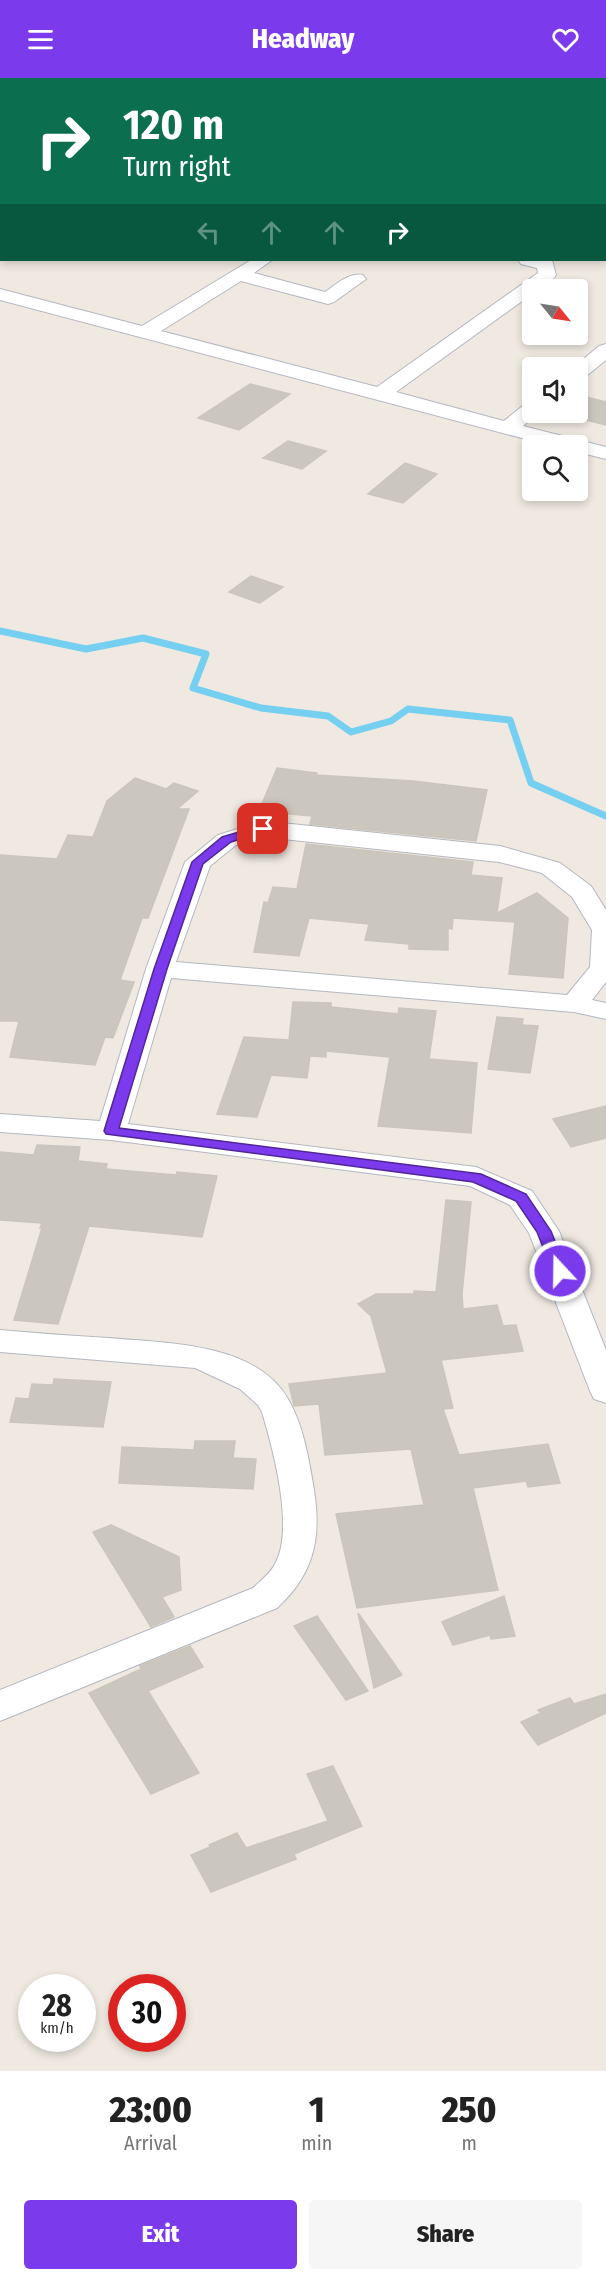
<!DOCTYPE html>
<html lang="en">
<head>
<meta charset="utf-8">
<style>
	body { margin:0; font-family:"Fira Sans Condensed",sans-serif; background:#f6f6f6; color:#222; height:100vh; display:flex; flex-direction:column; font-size:22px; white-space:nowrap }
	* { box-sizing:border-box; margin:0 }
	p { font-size:20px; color:#767676 }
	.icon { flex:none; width:33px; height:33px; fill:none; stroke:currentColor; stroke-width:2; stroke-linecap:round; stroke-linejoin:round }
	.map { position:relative; height:1993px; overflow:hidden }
	.side { display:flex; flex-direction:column; background:#fff; flex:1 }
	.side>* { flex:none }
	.top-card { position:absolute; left:0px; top:0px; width:606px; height:183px; box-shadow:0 3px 9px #0003; background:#0b6e4f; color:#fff; overflow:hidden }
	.needle { width:39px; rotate:120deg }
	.tools { position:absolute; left:522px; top:201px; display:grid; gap:12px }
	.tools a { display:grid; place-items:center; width:66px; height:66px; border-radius:6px; background:#fff; box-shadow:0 3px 9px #0003; font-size:30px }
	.speed { position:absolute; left:18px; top:1896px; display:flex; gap:12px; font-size:30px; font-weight:700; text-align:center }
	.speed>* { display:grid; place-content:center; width:78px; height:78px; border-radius:50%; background:#fff; box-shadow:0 3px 9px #0003; line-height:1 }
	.speed small { font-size:15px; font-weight:400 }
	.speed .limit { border:9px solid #d22; background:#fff; color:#111 }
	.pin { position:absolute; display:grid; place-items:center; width:51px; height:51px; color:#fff; margin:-26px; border-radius:12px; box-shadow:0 3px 9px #0006 }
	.me { position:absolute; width:66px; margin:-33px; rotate:339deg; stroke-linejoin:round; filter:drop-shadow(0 0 4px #0008) }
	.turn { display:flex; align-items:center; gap:21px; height:126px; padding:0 24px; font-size:27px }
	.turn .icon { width:78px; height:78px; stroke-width:2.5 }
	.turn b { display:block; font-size:42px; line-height:51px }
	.lanes { display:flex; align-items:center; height:57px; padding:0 24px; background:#0003; justify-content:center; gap:30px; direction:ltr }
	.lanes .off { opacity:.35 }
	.eta { display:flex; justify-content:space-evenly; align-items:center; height:102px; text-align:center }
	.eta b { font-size:36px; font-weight:800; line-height:42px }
	.action { display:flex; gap:12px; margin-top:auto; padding:12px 24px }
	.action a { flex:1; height:69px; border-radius:6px; background:#7c3aed; color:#fff; font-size:24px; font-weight:800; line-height:69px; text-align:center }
	.action a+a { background:#f6f6f6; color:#222 }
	header { display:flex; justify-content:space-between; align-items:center; height:78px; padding:0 24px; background:#7c3aed; color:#fff; font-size:27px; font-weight:800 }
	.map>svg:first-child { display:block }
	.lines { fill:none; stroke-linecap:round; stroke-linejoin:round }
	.stream { stroke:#75cff0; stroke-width:7 }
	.building { fill:#cbc7bf; stroke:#cbc5ba; stroke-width:1.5 }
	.minor-casing { stroke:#b4b7c1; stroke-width:2 }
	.minor { fill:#fff; fill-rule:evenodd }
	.route { fill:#7c3aed; stroke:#51269a; stroke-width:1.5 }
</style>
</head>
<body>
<header><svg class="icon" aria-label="menu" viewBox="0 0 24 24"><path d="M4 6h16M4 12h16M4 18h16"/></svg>Headway<svg class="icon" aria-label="heart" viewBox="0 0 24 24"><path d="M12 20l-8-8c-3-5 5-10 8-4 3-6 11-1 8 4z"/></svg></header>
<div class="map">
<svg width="606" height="1993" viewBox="0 0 606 1993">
	<rect width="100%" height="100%" fill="#efe9e1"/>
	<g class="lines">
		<path class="stream" d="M0,553l86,18 57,-11 63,16 -13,34 68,20 67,8 23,16 40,-11 17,-12 102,11 21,63 75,33"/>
	</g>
	<path class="building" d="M250,306l40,10 -51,36 -41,-12z
		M578,317l28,7v23l-28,-7z
		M288,363l38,10 -24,18 -39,-11z
		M405,385l32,11 -34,29 -35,-9z
		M251,498l32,11 -23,16 -31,-11z
		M277,690l40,5 -1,2 97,6 74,9 -11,51 -166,-17 2,-8 -53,-5z
		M135,700l31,11 8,-6 24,8 -21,18h12l-41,109h-6l-22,62 14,2 -21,56 -8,-1 -10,28 -85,-8 9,-36h-19v-166l57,4 11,-24 25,2 14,-36z
		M306,766l167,18 -2,13 31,3 -5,35 40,-20 31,25 -5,60 -54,-4 6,-52 -62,-4 -1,11 -4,-1v22l-39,-1v-5l-44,-4 4,-16 -60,-6 -10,38 -45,-4 10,-50 4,1 5,-16 24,2z
		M293,924l38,1v4l67,7 1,-6 37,3 -7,48 48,4 -6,70 -93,-7 12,-69 -64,-6v6l-16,-1 -3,22 -36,-3 -14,42 -40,-3 27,-77 45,3z
		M497,939l26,2 -1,6 16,1 -8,47 -42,-4z
		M606,1028v32l-35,9 -18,-28z
		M37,1067l43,2 -2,14 29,3 -1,5 70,6 1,-3 40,4 -15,61 -113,-11 -31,98 -44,-4 28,-92h-2l2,-5 -42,-3v-68l34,3z
		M446,1122l25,2 -9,92 1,15 34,-4 6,21 13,-1 7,26 -82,9 12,48 -10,1 16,46 89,-11 12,39 -32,4 -2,-6 -53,7 25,102 -141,18 -21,-94 88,-9 -13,-56 -86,6 -6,-51 -25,2 -5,-22 98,-11 -16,-57 -13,-12 18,-10h38v-3l22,1z
		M54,1301l57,3 -8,45 -93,-5 6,-24 13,1 3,-15 21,1z
		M195,1363h40l-2,17 23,1 -3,30 -134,-6 3,-36 72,3z
		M111,1447l68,32 2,33 -19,7 12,20 -23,10 -58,-95z
		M504,1518l11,40 -24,3 -1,-4 -37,10 -11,-23z
		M358,1535l44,62 -28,13z
		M317,1538l51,75 -22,9 -52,-74z
		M190,1568l13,21 -55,24 51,82 -48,21 -62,-101 52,-24 -1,-3z
		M606,1616v19l-68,32 -17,-23 20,-9 -3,-3 32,-12 4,6z
		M333,1688l29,60 -68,28 2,5 -85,33 -20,-37 19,-8 -1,-2 28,-12 9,15 82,-27 -21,-47z"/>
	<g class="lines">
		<defs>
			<path id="minor" d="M199,0h17l-18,2z
				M488,0h17l1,2h-17z
				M0,108h2l-2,11z
				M251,182h21l-18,13 71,19c12,-8 24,-20 38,-17l3,4 -32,23 -6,2 -87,-23 -80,50 216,56 161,-114 -1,-5 -16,-4 -3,-4h34l4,15c-5,7 -15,15 -24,15v4l-136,98 108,29 21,-17 7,-2v10h7l-16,14 83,21v12l-28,-7v-6h-26l-552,-146v-11l142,37z
				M606,266v16l-21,17 -7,2v-11h-5l26,-22z
				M263,743l237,25 60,17 31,23 15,24v72l-14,18 14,3v16l-32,-7 -403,-34 -43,146 348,43 56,24 27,40 47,119v53l-12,-4 -4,-8 -61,-158 -19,-28 -40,-19 -359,-46 -111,-8v-18l100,7 46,-152 39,-107 33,-27zM264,759l235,25 43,11 30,24 20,33 -2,37 -23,28 -391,-33 34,-96 26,-21z
				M0,1252c36,3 72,6 109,8 54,5 136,4 173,52 19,25 26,63 31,94 9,51 3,88 -36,124l-277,113v-31l253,-102c7,-7 17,-14 22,-24 20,-35 -2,-115 -13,-152l-4,-7 -18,-16 -45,-21 -195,-16z"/>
		</defs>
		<use href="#minor" class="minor-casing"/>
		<use href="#minor" class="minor"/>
	</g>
	<path class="route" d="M263,747l4,1v5l-36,11 -28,22 -36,105 -48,159 362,46 45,20 25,37 16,40 -2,4h-11l-17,-43 -21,-31 -43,-19 -367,-48 -2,-3 50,-162 38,-107 30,-25z"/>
</svg>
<div class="tools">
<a><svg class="needle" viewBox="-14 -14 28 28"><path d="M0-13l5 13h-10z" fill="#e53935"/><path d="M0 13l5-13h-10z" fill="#767676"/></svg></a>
<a><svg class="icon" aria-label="sound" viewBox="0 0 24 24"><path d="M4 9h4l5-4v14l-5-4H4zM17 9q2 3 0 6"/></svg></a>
<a><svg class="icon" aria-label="search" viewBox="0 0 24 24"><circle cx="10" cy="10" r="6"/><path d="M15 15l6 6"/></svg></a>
</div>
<div class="speed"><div>28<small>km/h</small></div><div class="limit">30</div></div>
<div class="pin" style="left:263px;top:751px;background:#d93025"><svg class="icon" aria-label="arrive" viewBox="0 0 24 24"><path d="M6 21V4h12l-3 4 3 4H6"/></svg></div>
<svg class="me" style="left:560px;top:1193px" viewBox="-20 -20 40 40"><circle r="17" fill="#7c3aed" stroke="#fff" stroke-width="3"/><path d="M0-11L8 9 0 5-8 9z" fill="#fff"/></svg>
<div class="top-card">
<div class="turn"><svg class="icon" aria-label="right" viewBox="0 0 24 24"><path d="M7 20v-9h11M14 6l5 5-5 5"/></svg><div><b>120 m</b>Turn right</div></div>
<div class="lanes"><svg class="icon off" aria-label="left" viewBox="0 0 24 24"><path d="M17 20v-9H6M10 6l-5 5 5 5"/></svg><svg class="icon off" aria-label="ahead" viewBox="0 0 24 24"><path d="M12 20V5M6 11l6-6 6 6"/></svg><svg class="icon off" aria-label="ahead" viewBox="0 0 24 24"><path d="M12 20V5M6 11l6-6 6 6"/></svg><svg class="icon" aria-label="right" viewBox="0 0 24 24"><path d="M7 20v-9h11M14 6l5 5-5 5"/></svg></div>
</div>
</div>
<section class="side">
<div class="eta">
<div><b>23:00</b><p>Arrival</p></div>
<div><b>1</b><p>min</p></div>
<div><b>250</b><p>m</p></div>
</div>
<div class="action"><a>Exit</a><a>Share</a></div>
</section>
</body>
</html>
